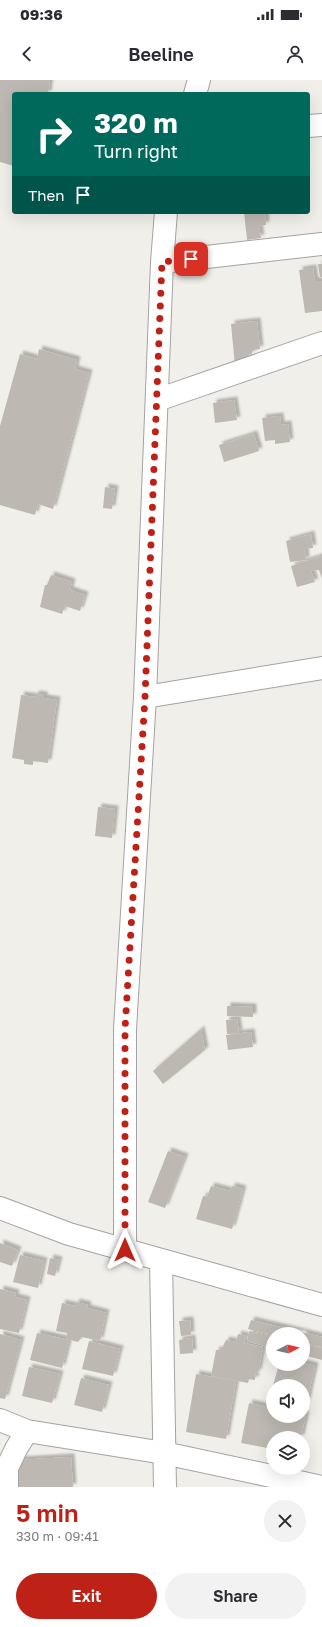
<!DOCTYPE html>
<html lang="en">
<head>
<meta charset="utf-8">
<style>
	body { margin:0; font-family:"Golos Text",sans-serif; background:#f2f2f3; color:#2b2b33; height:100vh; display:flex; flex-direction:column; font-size:15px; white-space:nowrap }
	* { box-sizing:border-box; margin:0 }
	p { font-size:13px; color:#7c7c81 }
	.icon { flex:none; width:22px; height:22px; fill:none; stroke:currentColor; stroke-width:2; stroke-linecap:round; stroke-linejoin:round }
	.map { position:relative; height:1407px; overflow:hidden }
	.side { display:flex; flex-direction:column; background:#fff; flex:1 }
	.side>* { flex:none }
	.top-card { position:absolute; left:12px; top:12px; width:298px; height:122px; border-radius:4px; box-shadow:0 4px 16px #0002; background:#00695c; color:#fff; overflow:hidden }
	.needle { width:26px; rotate:83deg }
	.fabs { position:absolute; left:266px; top:1247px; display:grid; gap:8px }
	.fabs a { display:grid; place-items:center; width:44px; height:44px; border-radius:50%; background:#fff; box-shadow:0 4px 16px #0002; font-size:20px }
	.pin { position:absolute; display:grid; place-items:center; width:34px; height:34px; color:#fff; margin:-17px; border-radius:8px; box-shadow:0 2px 6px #0006 }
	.me { position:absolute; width:44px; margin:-22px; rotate:0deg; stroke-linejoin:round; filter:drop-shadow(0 0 3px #0008) }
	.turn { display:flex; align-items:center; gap:14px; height:84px; padding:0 16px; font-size:18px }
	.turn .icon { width:52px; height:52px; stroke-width:2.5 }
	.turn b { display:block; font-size:28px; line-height:34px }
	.then { display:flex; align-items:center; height:38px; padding:0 16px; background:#0003; gap:8px; font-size:15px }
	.round { display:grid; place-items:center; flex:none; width:42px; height:42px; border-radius:21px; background:#f2f2f3 }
	.summary { display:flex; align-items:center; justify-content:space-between; height:68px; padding:0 16px }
	h1 { font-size:24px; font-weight:600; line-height:30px; color:#be2216 }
	.button { display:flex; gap:8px; margin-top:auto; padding:8px 16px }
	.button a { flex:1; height:46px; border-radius:24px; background:#be2216; color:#fff; font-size:16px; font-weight:600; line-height:46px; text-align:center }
	.button a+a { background:#f2f2f3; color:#2b2b33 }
	.status { display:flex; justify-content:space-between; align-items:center; height:28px; padding:0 20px; background:#fff; direction:ltr }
	.status svg { height:11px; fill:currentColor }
	header { display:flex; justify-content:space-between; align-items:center; height:52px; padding:0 16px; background:#fff; font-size:18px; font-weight:600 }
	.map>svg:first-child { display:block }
	.building { fill:#beb8b2; filter:url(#shadow) }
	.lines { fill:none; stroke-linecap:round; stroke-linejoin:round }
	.minor-casing { stroke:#a3a3a3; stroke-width:24 }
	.minor { stroke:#fff; stroke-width:22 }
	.route { stroke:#be2216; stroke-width:7; stroke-dasharray:0 12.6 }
</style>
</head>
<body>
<div class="status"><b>09:36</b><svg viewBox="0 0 49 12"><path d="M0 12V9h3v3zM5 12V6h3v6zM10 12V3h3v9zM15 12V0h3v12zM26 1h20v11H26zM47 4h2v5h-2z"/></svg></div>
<header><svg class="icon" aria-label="back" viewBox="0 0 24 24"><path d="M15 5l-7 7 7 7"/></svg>Beeline<svg class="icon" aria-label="person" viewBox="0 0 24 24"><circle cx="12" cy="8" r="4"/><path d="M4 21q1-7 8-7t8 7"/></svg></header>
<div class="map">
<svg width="322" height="1407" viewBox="0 0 322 1407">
	<defs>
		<filter id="shadow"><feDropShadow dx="3.5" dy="-3.5" stdDeviation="1" flood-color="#0004"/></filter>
	</defs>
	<rect width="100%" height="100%" fill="#f1efe9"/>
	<path class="building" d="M0,0h50l-2,14h-34v72l-14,-4z
		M244,132h21l1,13 -7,1 2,12 -14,2z
		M318,184h4v13h-2z
		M313,188l2,13h7v30l-17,2 -6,-43z
		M257,241l3,28 -8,1v4l-6,1 1,10 -12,1 -4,-42z
		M39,269l38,11 -2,9 14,4 -36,136 -15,-5 -3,11 -35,-10v-79l20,-72 17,5z
		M234,320l3,20 -22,3 -2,-20z
		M280,336l1,9 7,-1 2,18 -15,2v-4l-10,1 -3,-23z
		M254,354l5,17 -35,11 -5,-17z
		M105,407l10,2 -3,20 -9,-1z
		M311,454l2,14 -8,1 1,11 -16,2 -4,-21z
		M322,476v23l-3,-9 -8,1 4,11 -18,5 -6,-21z
		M51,495l21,7 -2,8 15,5 -5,16 -15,-5 -3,8 -22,-7 5,-22h2z
		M35,614l9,1v3l13,2 -9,63 -15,-2v4l-9,-1v-4l-12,-2 9,-63 14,2z
		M98,727l17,2 -3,29 -17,-2z
		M227,926l26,1v10l-26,-1z
		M237,939l2,14 -12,1 -1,-14z
		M201,949l4,21 -42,34 -10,-13z
		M251,952l2,15 -25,3 -2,-15z
		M168,1071l17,6 -20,51 -17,-6z
		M211,1106l19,5 2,-5 11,3 -11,40 -36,-10 7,-23 4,1z
		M0,1163l18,7 -6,16 -12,-4z
		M20,1175l24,6 -6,27 -25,-6z
		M50,1178l9,2 -4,16 -8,-2z
		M0,1209l16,4 -1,4 12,3 -8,33 -19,-4z
		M76,1222l12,3 -1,3 19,5 -6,28 -18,-4 -4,5 -12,-3 1,-6 -11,-2 6,-28 13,3z
		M190,1240l1,15 -10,1 -2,-15z
		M251,1240l71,17v10l-19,-4v-9h-30v1l-25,-6z
		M249,1251l24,5v12l-26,-7z
		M37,1253l32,7 -7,28 -32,-8z
		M0,1254l21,6 -16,59 -5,-1z
		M238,1254l8,2 -2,7 19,4 -5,26 -2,-1 -1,8 -6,-1 -1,4 -37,-7 5,-26h5l5,-10 10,2z
		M192,1258l1,15 -13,1 -1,-14z
		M89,1261l31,8 -7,27 -31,-7z
		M303,1264l19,4v12l-19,-5z
		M303,1283l12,3 -8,36 -4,-1v-15h-30l6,-22z
		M29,1287l31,7 -8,29 -30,-7z
		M196,1294l40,7 -10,58 -40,-7z
		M81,1298l28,7 -7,27 -28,-7z
		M249,1323l24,5v8h30v-2h3l-5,24h-28v11l-32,-6z
		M71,1377l2,30h-55l-1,-27z"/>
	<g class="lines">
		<defs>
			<path id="minor" d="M195,14l4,-14
				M308,46l14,-1
				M162,182l160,-18
				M157,320l165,-57
				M145,617l177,-29
				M0,1128l69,26 253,71
				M125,1170v-221l20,-332 17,-435 4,-50
				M161,1180l4,227
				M0,1340l27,11 137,22 158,34
				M7,1407v-19l9,-19 11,-18"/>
		</defs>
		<use href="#minor" class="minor-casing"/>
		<use href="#minor" class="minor"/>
	</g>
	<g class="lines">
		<path class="route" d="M125,1170v-221l20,-332 17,-435 29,-3"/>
	</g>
</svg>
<div class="fabs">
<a><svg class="needle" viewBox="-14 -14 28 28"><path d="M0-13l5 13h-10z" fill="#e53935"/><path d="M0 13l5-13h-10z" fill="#7c7c81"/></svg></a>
<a><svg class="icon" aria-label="sound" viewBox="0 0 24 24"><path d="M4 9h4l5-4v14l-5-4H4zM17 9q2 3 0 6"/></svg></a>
<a><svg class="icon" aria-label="layers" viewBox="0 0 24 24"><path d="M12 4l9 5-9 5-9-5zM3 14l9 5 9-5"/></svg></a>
</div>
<div class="pin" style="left:191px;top:179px;background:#d93025"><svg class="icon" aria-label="arrive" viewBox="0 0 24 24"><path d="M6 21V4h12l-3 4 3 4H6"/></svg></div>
<svg class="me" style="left:125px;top:1170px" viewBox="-20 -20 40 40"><path d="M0-17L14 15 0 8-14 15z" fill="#be2216" stroke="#fff" stroke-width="4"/></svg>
<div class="top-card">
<div class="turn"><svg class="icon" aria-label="right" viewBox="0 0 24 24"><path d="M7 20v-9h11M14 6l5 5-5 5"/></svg><div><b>320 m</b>Turn right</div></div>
<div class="then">Then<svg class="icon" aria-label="arrive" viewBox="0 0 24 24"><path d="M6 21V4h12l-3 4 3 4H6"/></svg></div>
</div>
</div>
<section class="side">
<div class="summary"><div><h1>5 min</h1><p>330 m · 09:41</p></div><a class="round"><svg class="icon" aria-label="close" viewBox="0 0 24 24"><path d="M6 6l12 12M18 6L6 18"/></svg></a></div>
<div class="button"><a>Exit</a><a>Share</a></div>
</section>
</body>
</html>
